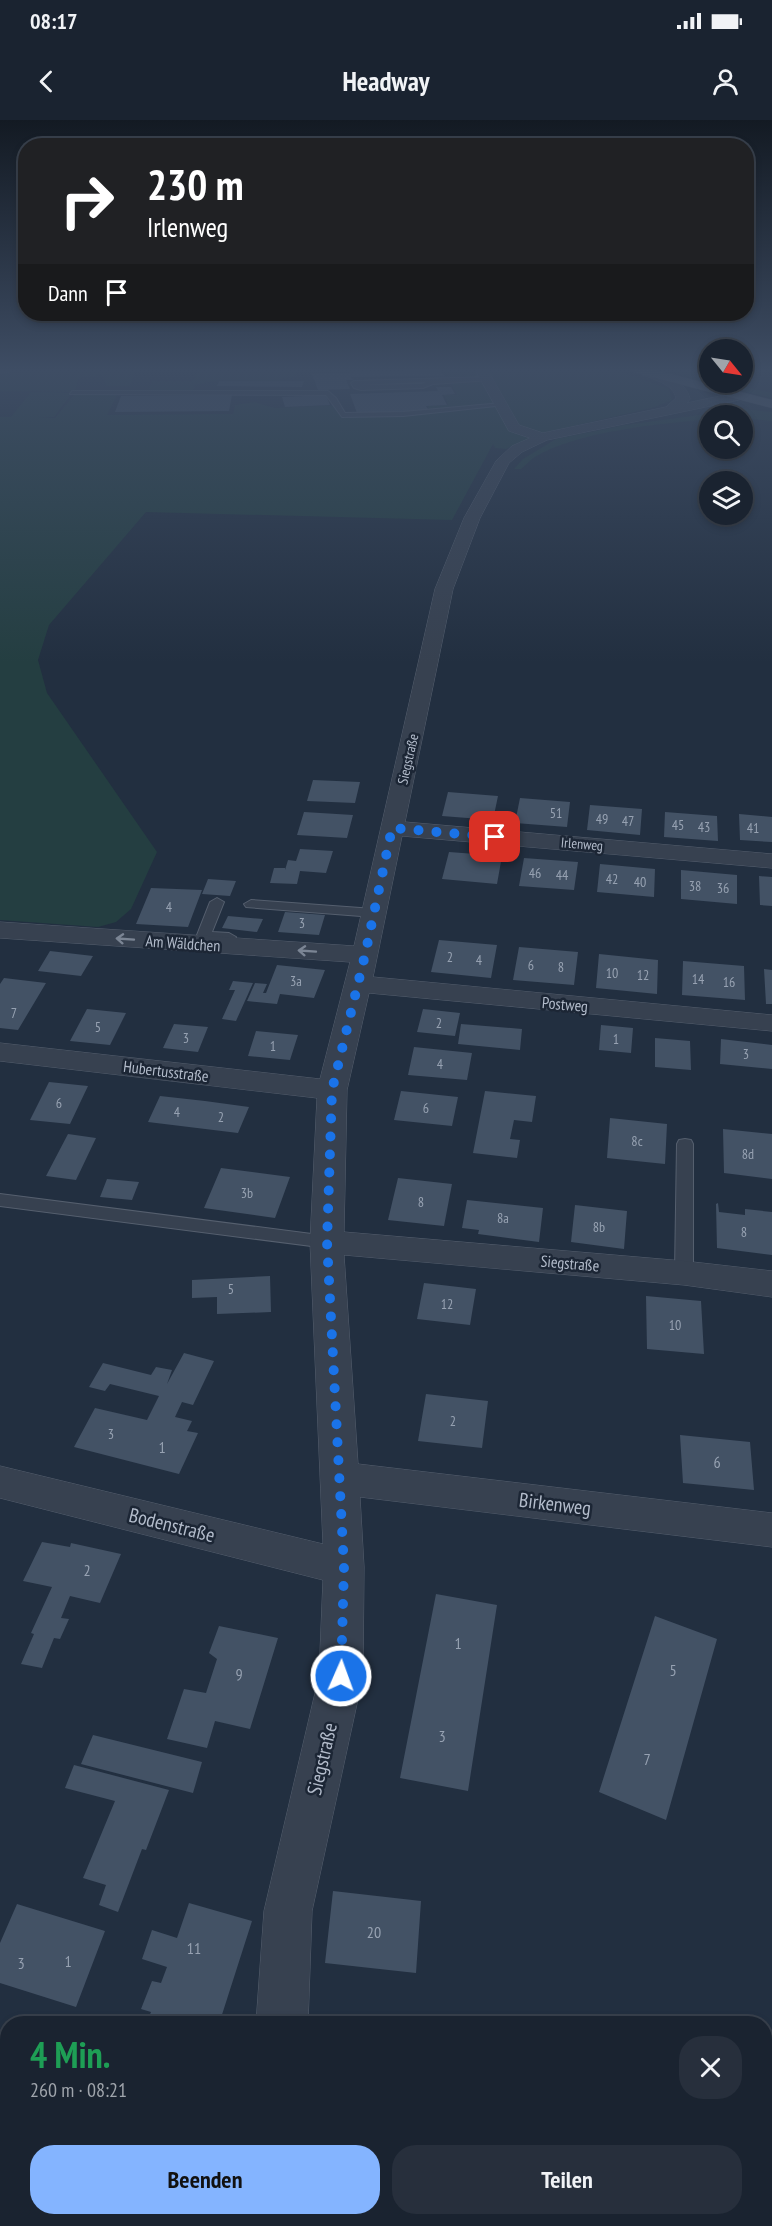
<!DOCTYPE html>
<html lang="de">
<head>
<meta charset="utf-8">
<style>
	body { margin:0; font-family:"PT Sans Narrow",sans-serif; background:#272f3c; color:#f1f3f6; height:100vh; display:flex; flex-direction:column; font-size:22px; white-space:nowrap }
	* { box-sizing:border-box; margin:0 }
	p { font-size:20px; color:#9fa4ab }
	.icon { flex:none; width:33px; height:33px; fill:none; stroke:currentColor; stroke-width:2; stroke-linecap:round; stroke-linejoin:round }
	.map { position:relative; flex:1; overflow:hidden }
	.drawer { position:absolute; left:0px; top:1896px; width:772px; height:210px; display:flex; flex-direction:column; background:#1a2330; border-radius:24px 24px 0 0; box-shadow:0 3px 9px #0003,0 0 0 2px #38404c }
	.drawer>* { flex:none }
	.banner { position:absolute; left:18px; top:18px; width:736px; height:183px; border-radius:24px; box-shadow:0 3px 9px #0003,0 0 0 2px #38404c; background:#202124; color:#fff; overflow:hidden }
	.needle { width:39px; rotate:120deg }
	.buttons { position:absolute; left:699px; top:219px; display:grid; gap:12px }
	.buttons a { display:grid; place-items:center; width:54px; height:54px; border-radius:50%; background:#1a2330; box-shadow:0 3px 9px #0003,0 0 0 2px #38404c; font-size:30px }
	.pin { position:absolute; display:grid; place-items:center; width:51px; height:51px; color:#fff; margin:-26px; border-radius:12px; box-shadow:0 3px 9px #0006 }
	.me { position:absolute; width:66px; margin:-33px; rotate:2deg; stroke-linejoin:round; filter:drop-shadow(0 0 4px #0008) }
	.turn { display:flex; align-items:center; gap:21px; height:126px; padding:0 30px; font-size:27px }
	.turn .icon { width:78px; height:78px; stroke-width:2.5 }
	.turn b { display:block; font-size:42px; line-height:51px }
	.then { display:flex; align-items:center; height:57px; padding:0 30px; background:#0003; gap:12px; font-size:22px }
	.round { display:grid; place-items:center; flex:none; width:63px; height:63px; border-radius:24px; background:#272f3c }
	.head { display:flex; align-items:center; justify-content:space-between; height:102px; padding:0 30px }
	h1 { font-size:36px; font-weight:700; line-height:45px; color:#1e9e55 }
	.button { display:flex; gap:12px; margin-top:auto; padding:12px 30px }
	.button a { flex:1; height:69px; border-radius:24px; background:#84b4ff; color:#111; font-size:24px; font-weight:700; line-height:69px; text-align:center }
	.button a+a { background:#272f3c; color:#f1f3f6 }
	.status { display:flex; justify-content:space-between; align-items:center; height:42px; padding:0 30px; background:#1a2330; direction:ltr }
	.status svg { height:16px; fill:currentColor }
	header { display:flex; justify-content:space-between; align-items:center; height:78px; padding:0 30px; background:#1a2330; font-size:27px; font-weight:700 }
	.map>svg:first-child { display:block }
	.green { fill:#243e41 }
	.building { fill:#435265 }
	.lines { fill:none; stroke-linecap:round; stroke-linejoin:round }
	.service-casing { stroke:#555f6e; stroke-width:2 }
	.minor-casing { stroke:#555f6e; stroke-width:1 }
	.tertiary-casing { stroke:#555f6e; stroke-width:1 }
	.primary-casing { stroke:#404a59; stroke-width:1 }
	.service { fill:#374150; fill-rule:evenodd }
	.minor { fill:#374150; fill-rule:evenodd }
	.tertiary { fill:#374150; fill-rule:evenodd }
	.primary { fill:#556070; fill-rule:evenodd }
	.oneway { stroke:#7b8594 }
	.route { stroke:#1a73e8; stroke-width:10; stroke-dasharray:0 18 }
	.labels { text-anchor:middle; stroke-width:5; stroke-linejoin:round; paint-order:stroke }
	.far-street-label { font-size:14px; fill:#b3bccb; stroke:#1c2635 }
	.number-label { font-size:14px; fill:#97a2b2 }
	.street-label { font-size:16px; fill:#b3bccb; stroke:#1c2635 }
	.near-number-label { font-size:16px; fill:#97a2b2 }
	.near-street-label { font-size:20px; fill:#b3bccb; stroke:#1c2635 }
</style>
</head>
<body>
<div class="status"><b>08:17</b><svg viewBox="0 0 49 12"><path d="M0 12V9h3v3zM5 12V6h3v6zM10 12V3h3v9zM15 12V0h3v12zM26 1h20v11H26zM47 4h2v5h-2z"/></svg></div>
<header><svg class="icon" aria-label="back" viewBox="0 0 24 24"><path d="M15 5l-7 7 7 7"/></svg>Headway<svg class="icon" aria-label="person" viewBox="0 0 24 24"><circle cx="12" cy="8" r="4"/><path d="M4 21q1-7 8-7t8 7"/></svg></header>
<div class="map">
<svg width="772" height="2106" viewBox="0 0 772 2106">
	<rect width="100%" height="100%" fill="#222f40"/>
	<path class="green" d="M54,249h104l-24,3 -4,14h-24l-3,-11 -25,3 -3,14 -75,-1v-17z
		M198,249h194l1,1 -73,3 -2,-3 -22,1 2,6 -18,1 1,3 -62,-1 -24,5 -2,6h-44l3,-10h41z
		M443,249h169l57,20 3,11 -17,7 -112,26 -37,16 -11,-1 -2,-4 -41,76 -306,-8 -97,113 -11,35 9,33 110,159 -26,57 -15,13 -18,5 -98,-7v-503h11l20,-25 41,1 -18,24 -16,1h17l19,-23h43l-10,20 126,-1 2,-9 19,-3 21,6 65,-3 3,9 86,-3 -1,-5 20,-1 -4,-10h13z
		M664,249h22l23,9 1,4 16,1 46,10v5l-72,-17z
		M744,289l28,3v9l-29,-3 -1,-2h-32l-1,3c-49,5 -131,12 -174,38 -5,3 -9,8 -14,12h-7l9,-10 33,-20 69,-14z"/>
	<path class="building" d="M440,249l4,7 -93,1 2,3h-7l4,9 -32,1 -6,-16z
		M219,261h85l-2,6 -85,-1z
		M436,267h15l4,7 -13,1 5,10 -21,1 3,5 -72,2 -7,-19 88,-3z
		M232,275l-3,16 -114,1 6,-16z
		M326,275l4,10 -45,2 -3,-10z
		M313,660l47,2 -5,21 -48,-2z
		M448,672l50,4 -5,24 -51,-4z
		M520,678l50,4 -3,25 -52,-4z
		M590,685l52,4 -2,26 -53,-5z
		M304,692l49,3 -6,23 -50,-3z
		M665,692l52,4 1,25 -54,-4z
		M739,694l33,3v25l-32,-2z
		M300,729l33,2 -7,22 -26,-2 -3,13 -27,-1 4,-15h11v2l3,-10 8,1z
		M449,732l53,4 -5,28 -55,-5z
		M524,738l54,4 -4,28 -55,-4z
		M600,744l55,5 -1,28 -57,-5z
		M681,750l56,5v29l-56,-5z
		M759,756l13,1v29l-12,-1z
		M208,759l28,2 -6,15 -28,-2z
		M151,768l51,2 -14,37 -52,-3z
		M285,792l40,3 -6,20 -41,-3z
		M228,796l35,3 -6,13 -35,-4z
		M439,820l58,5 -6,33 -60,-6z
		M519,827l59,5 -4,33 -61,-5z
		M50,831l43,5 -12,20 -43,-5z
		M599,834l59,6 -1,34 -61,-6z
		M683,841l61,5 1,34 -63,-5z
		M277,845l48,5 -11,28 -34,-4 -3,10 -30,-3 8,-18 12,1 -4,9h3z
		M764,849l8,1v34h-6z
		M4,858l42,5 -28,47 -18,-2v-44z
		M233,861l20,2 -17,38 -14,-2 13,-29h-6z
		M87,889l39,4 -16,32 -40,-4z
		M423,889l37,4 -5,23 -38,-4z
		M174,904l34,3 -10,25 -35,-4z
		M461,904l61,5 -2,21 -62,-6z
		M601,905l32,3 -2,25 -32,-3z
		M256,911l42,4 -8,25 -42,-4z
		M655,918l35,3 1,29 -36,-3z
		M721,919l51,6v24l-52,-5z
		M414,927l58,6 -5,27 -59,-5z
		M49,962l39,4 -18,38 -40,-4z
		M401,971l57,6 -6,29 -58,-6z
		M485,971l51,5 -4,26 -18,-2 -4,19 10,1 -3,18 -44,-5z
		M160,976l45,5 44,6 -11,26 -90,-11z
		M610,998l57,6 -2,40 -58,-6z
		M723,1009l49,5v45l-48,-6z
		M68,1014l28,4 -20,42 -30,-4z
		M221,1048l69,9 -15,41 -71,-10z
		M398,1058l54,6 -8,42 -56,-6z
		M107,1059l32,3 -7,18 -32,-3z
		M467,1080l76,8 -4,34 -61,-8 1,-4 -17,-2z
		M718,1083l1,9 26,3v-6l27,3v43l-55,-7 -1,-44z
		M575,1085l52,6 -3,38 -53,-7z
		M270,1156l1,36 -54,2v-17l-25,1v-18z
		M424,1163l52,6 -6,36 -53,-6z
		M646,1176l55,5 3,53 -57,-5z
		M184,1233l30,8 -21,44 -11,-3 -7,15 17,4 -5,10 11,2 -19,41 -105,-27 21,-39 52,12 12,-24 -49,-12 -5,7 -16,-4 14,-24 48,12 5,-8 16,3 -5,14z
		M426,1274l62,7 -6,47 -64,-7z
		M680,1315l70,7 4,48 -71,-7z
		M42,1422l28,5 1,-4 50,11 -21,49 -30,-7 -9,22 8,1 -9,20 -6,-1 -12,30 -21,-4 13,-30 -3,-1 21,-46 -29,-6z
		M436,1474l61,11 -29,186 -68,-13z
		M655,1496l62,23 -51,181 -67,-28z
		M219,1506l59,12 -28,91 -35,-8 -8,27 -40,-9 17,-50 22,4 11,-34 -8,-6z
		M93,1615l109,27 -9,31 -112,-29z
		M74,1645l95,25 -23,60 -4,-1 -24,63 -19,-7 7,-20 -23,-7 32,-77 -50,-13z
		M333,1771l88,10 -5,72 -91,-10z
		M189,1783l63,18 -33,103h-73l5,-12 -10,-3 11,-28 9,2 6,-16 -25,-8 10,-29 25,8z
		M17,1784l88,27 -29,76 -76,-24v-40z
		M0,1946l8,2v70l-8,-3z
		M480,2098h39l-1,8h-18z
		M584,2098h101l21,8h-123z"/>
	<g class="lines">
		<defs>
			<path id="service" d="M488,257l2,3 -57,4 -10,4 -62,2 -7,-2 -3,-5 3,-2zM426,262l-4,2 -64,1 66,-3z
				M72,271h256l8,7 9,15 58,-1 99,-9 3,2 -102,11 -61,1 -16,-22 -256,-1z
				M217,778l7,4 -12,30 17,1 7,4 -6,11 -5,1 -7,-4 2,-5 -16,-1 -7,-4 13,-33z
				M251,780l123,9 7,4 -7,4 -128,-10 -2,-3z
				M685,1019l6,1 2,4v129l-3,5 -6,2 -6,-2 -3,-5 2,-129 2,-4z
				M0,1074l327,42 6,2 3,4 -3,4 -6,2 -327,-42z"/>
			<path id="minor" d="M475,249h12l32,56 24,8 123,-26 10,-9c-3,-14 -21,-18 -33,-23l-2,-3 5,-3c17,2 40,12 44,30l-3,4 52,-11 7,4 -7,4 -192,40 -25,12 -13,11 -29,55 -27,71 -48,233 367,32v14l-370,-32 -29,141 399,38v16l-403,-38 -22,97 -3,142 340,29 88,10v26l-88,-12 -340,-30 14,209 414,49v34l-412,-50 4,70 -1,109 -51,235 -4,113h-52l8,-113 55,-235 4,-96 -323,-82v-32l323,78 -13,-302 7,-144 -317,-37v-18l320,36 30,-117 -350,-24v-16l354,24 81,-357 29,-71 32,-57 16,-15 18,-8 -21,-7z
				M0,2027l8,3v55l-8,-2z
				M151,2098h70l-3,8h-64z
				M300,2098h58l3,8h-58z"/>
			<path id="tertiary" d="M0,249h12l-2,3 -10,1z"/>
			<path id="primary" d="M631,249h20l121,31v8l-139,-36z"/>
		</defs>
		<use href="#service" class="service-casing"/>
		<use href="#minor" class="minor-casing"/>
		<use href="#tertiary" class="tertiary-casing"/>
		<use href="#primary" class="primary-casing"/>
		<use href="#service" class="service"/>
		<use href="#minor" class="minor"/>
		<use href="#tertiary" class="tertiary"/>
		<use href="#primary" class="primary"/>
	</g>
	<defs><path id="oneway-shaft" d="M-6 0H5M1.5-3L5.5 0L1.5 3" fill="none" stroke-width="1.6" stroke-linecap="round" stroke-linejoin="round" transform="scale(1.5)"/></defs>
	<g class="oneway">
		<use href="#oneway-shaft" transform="translate(125 819) rotate(-176)"/>
		<use href="#oneway-shaft" transform="translate(307 831) rotate(-176)"/>
	</g>
	<linearGradient id="sky" x2="0" y2="1"><stop stop-color="#131a23"/><stop offset="0.46" stop-color="#3e4d64"/><stop offset="1" stop-color="#3e4d64" stop-opacity="0"/></linearGradient>
	<rect width="772" height="543" fill="url(#sky)"/>
	<g class="lines">
		<path class="route" d="M341,1556l3,-109 -17,-325 5,-152 33,-135 27,-127 103,9"/>
	</g>
	<g class="labels">
		<g class="far-street-label">
			<text transform="translate(408 639) rotate(-77)" y="5">Siegstraße</text>
			<text transform="translate(582 724) rotate(5)" y="5">Irlenweg</text>
		</g>
		<g class="number-label">
			<text x="556" y="698">51</text>
			<text x="602" y="704">49</text>
			<text x="628" y="706">47</text>
			<text x="678" y="710">45</text>
			<text x="704" y="712">43</text>
			<text x="753" y="713">41</text>
			<text x="535" y="758">46</text>
			<text x="562" y="760">44</text>
			<text x="612" y="764">42</text>
			<text x="640" y="767">40</text>
			<text x="695" y="771">38</text>
			<text x="723" y="773">36</text>
			<text x="169" y="792">4</text>
			<text x="302" y="808">3</text>
			<text x="450" y="842">2</text>
			<text x="479" y="845">4</text>
			<text x="531" y="850">6</text>
			<text x="561" y="852">8</text>
			<text x="612" y="858">10</text>
			<text x="643" y="860">12</text>
			<text x="698" y="864">14</text>
			<text x="296" y="866">3a</text>
			<text x="729" y="867">16</text>
			<text x="14" y="898">7</text>
			<text x="439" y="908">2</text>
			<text x="98" y="912">5</text>
			<text x="186" y="923">3</text>
			<text x="616" y="924">1</text>
			<text x="273" y="931">1</text>
			<text x="746" y="939">3</text>
			<text x="440" y="949">4</text>
			<text x="59" y="988">6</text>
			<text x="426" y="993">6</text>
			<text x="177" y="997">4</text>
			<text x="221" y="1002">2</text>
			<text x="637" y="1026">8c</text>
			<text x="748" y="1039">8d</text>
			<text x="247" y="1078">3b</text>
			<text x="421" y="1087">8</text>
			<text x="503" y="1103">8a</text>
			<text x="599" y="1112">8b</text>
			<text x="744" y="1117">8</text>
			<text x="231" y="1174">5</text>
			<text x="447" y="1189">12</text>
			<text x="675" y="1210">10</text>
			<text x="453" y="1306">2</text>
			<text x="111" y="1319">3</text>
		</g>
		<g class="street-label">
			<text transform="translate(183 823) rotate(4)" y="6">Am Wäldchen</text>
			<text transform="translate(565 884) rotate(5)" y="6">Postweg</text>
			<text transform="translate(166 951) rotate(7)" y="6">Hubertusstraße</text>
			<text transform="translate(570 1143) rotate(5)" y="6">Siegstraße</text>
		</g>
		<g class="near-number-label">
			<text x="162" y="1333">1</text>
			<text x="717" y="1348">6</text>
			<text x="87" y="1456">2</text>
			<text x="458" y="1529">1</text>
			<text x="673" y="1556">5</text>
			<text x="239" y="1560">9</text>
			<text x="442" y="1622">3</text>
			<text x="647" y="1645">7</text>
			<text x="374" y="1818">20</text>
			<text x="194" y="1834">11</text>
			<text x="68" y="1847">1</text>
			<text x="21" y="1849">3</text>
		</g>
		<g class="near-street-label">
			<text transform="translate(555 1384) rotate(7)" y="7">Birkenweg</text>
			<text transform="translate(172 1405) rotate(14)" y="7">Bodenstraße</text>
			<text transform="translate(322 1639) rotate(-77)" y="7">Siegstraße</text>
		</g>
	</g>
</svg>
<div class="buttons">
<a><svg class="needle" viewBox="-14 -14 28 28"><path d="M0-13l5 13h-10z" fill="#e53935"/><path d="M0 13l5-13h-10z" fill="#9fa4ab"/></svg></a>
<a><svg class="icon" aria-label="search" viewBox="0 0 24 24"><circle cx="10" cy="10" r="6"/><path d="M15 15l6 6"/></svg></a>
<a><svg class="icon" aria-label="layers" viewBox="0 0 24 24"><path d="M12 4l9 5-9 5-9-5zM3 14l9 5 9-5"/></svg></a>
</div>
<div class="pin" style="left:495px;top:717px;background:#d93025"><svg class="icon" aria-label="arrive" viewBox="0 0 24 24"><path d="M6 21V4h12l-3 4 3 4H6"/></svg></div>
<svg class="me" style="left:341px;top:1556px" viewBox="-20 -20 40 40"><circle r="17" fill="#1a73e8" stroke="#fff" stroke-width="3"/><path d="M0-11L8 9 0 5-8 9z" fill="#fff"/></svg>
<div class="banner">
<div class="turn"><svg class="icon" aria-label="right" viewBox="0 0 24 24"><path d="M7 20v-9h11M14 6l5 5-5 5"/></svg><div><b>230 m</b>Irlenweg</div></div>
<div class="then">Dann<svg class="icon" aria-label="arrive" viewBox="0 0 24 24"><path d="M6 21V4h12l-3 4 3 4H6"/></svg></div>
</div>
<section class="drawer">
<div class="head"><div><h1>4 Min.</h1><p>260 m · 08:21</p></div><a class="round"><svg class="icon" aria-label="close" viewBox="0 0 24 24"><path d="M6 6l12 12M18 6L6 18"/></svg></a></div>
<div class="button"><a>Beenden</a><a>Teilen</a></div>
</section>
</div>
</body>
</html>
